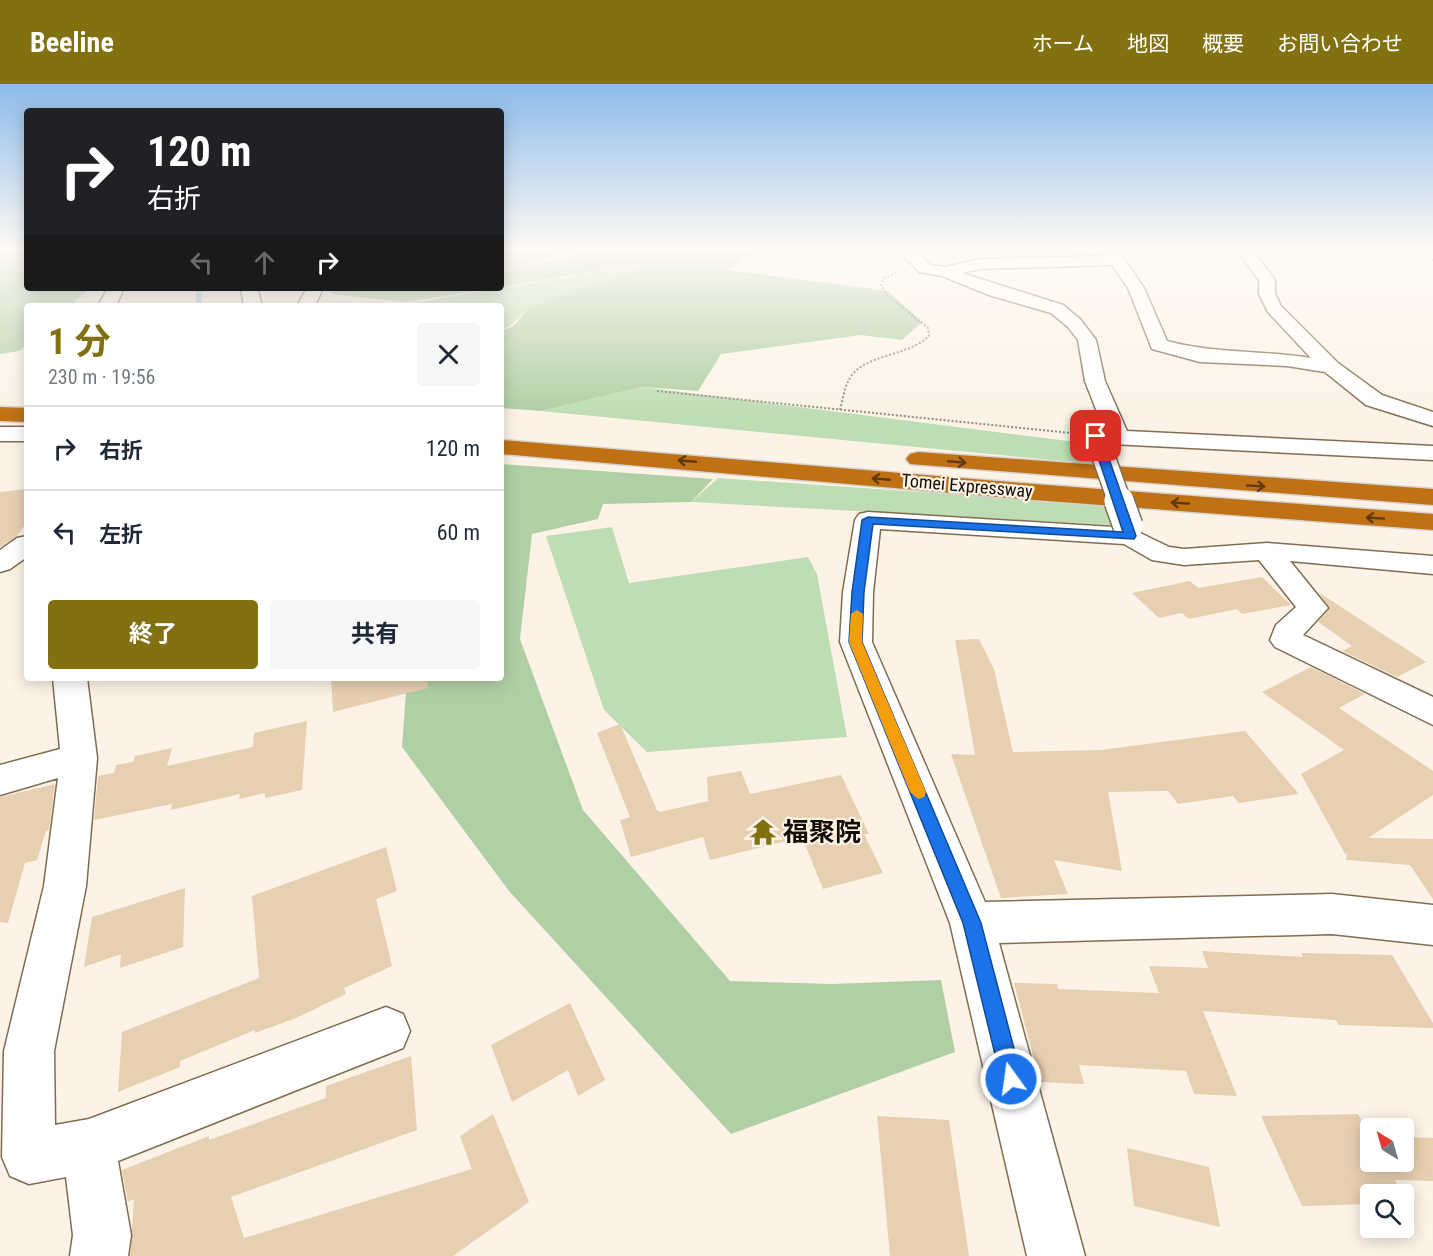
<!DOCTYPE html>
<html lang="ja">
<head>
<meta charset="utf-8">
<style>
	body { margin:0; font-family:"Roboto Condensed","Noto Sans JP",sans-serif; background:#f6f6f7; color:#1f2937; height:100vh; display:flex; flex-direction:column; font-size:22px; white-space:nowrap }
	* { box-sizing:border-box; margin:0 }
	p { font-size:20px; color:#747a83 }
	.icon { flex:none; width:33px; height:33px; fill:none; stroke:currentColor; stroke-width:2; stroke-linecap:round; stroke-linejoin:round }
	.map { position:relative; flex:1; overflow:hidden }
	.sheet { position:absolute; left:24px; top:219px; width:480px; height:378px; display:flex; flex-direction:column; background:#fff; border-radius:6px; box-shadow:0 3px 15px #0003 }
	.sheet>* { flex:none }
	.hud { position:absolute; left:24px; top:24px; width:480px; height:183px; border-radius:6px; box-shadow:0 3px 15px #0003; background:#202124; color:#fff; overflow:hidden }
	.needle { width:39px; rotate:323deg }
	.buttons { position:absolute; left:1360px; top:1034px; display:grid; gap:12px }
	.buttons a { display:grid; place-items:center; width:54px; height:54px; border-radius:6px; background:#fff; box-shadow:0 3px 15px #0003; font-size:30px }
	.pin { position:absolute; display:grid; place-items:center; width:51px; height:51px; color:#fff; margin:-26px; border-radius:12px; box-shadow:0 3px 9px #0006 }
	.me { position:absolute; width:66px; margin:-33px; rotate:346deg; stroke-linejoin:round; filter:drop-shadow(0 0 4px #0008) }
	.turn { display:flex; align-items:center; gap:21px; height:126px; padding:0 24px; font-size:27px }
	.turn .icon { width:78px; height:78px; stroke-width:2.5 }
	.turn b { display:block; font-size:42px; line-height:51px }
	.lanes { display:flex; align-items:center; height:57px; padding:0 24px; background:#0003; justify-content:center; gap:30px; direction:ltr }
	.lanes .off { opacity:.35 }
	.round { display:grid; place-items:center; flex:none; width:63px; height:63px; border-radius:6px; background:#f6f6f7 }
	.headline { display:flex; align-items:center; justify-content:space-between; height:102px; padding:0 24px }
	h1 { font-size:36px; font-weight:700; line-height:45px; color:#827111 }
	.cta { display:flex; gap:12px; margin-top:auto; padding:12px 24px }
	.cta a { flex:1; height:69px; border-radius:6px; background:#827111; color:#fff; font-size:24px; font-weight:700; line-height:69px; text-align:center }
	.cta a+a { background:#f6f6f7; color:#1f2937 }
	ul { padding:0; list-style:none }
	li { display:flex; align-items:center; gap:18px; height:84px; padding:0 24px; border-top:2px solid #e0e1e3 }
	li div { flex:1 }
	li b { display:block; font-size:22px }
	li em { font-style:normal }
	header { display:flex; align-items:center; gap:36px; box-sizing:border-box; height:84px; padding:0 30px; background:#827111; color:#fff }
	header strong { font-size:28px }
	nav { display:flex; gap:33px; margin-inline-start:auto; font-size:21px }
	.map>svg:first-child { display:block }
	.green { fill:#bfddb4 }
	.forest { fill:#b0cfa5 }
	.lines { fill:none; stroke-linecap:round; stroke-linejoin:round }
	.stream { fill:#a4c5ec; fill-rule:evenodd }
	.building { fill:#e7cfb1 }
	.street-casing { stroke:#816c50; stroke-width:3 }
	.highway-casing { stroke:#d5d3d2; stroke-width:3 }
	.path { stroke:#928a7f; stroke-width:2; stroke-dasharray:2 2; stroke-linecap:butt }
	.street { fill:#fff; fill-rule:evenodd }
	.highway { fill:#c07114; fill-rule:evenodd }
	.street-bridge-far1-casing { stroke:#816c50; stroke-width:25; stroke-linecap:butt }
	.street-bridge-casing { stroke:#816c50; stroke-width:32; stroke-linecap:butt }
	.street-bridge-far1 { stroke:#fff; stroke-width:22 }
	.street-bridge { stroke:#fff; stroke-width:29 }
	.oneway { stroke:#613a0b }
	.route { fill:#1a73e8; stroke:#114b97; stroke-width:1.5 }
	.slow { fill:#f59e0b }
	.labels { text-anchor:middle; stroke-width:4.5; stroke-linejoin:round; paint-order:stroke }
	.far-street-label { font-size:18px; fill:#140d04; stroke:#fcf3e6 }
	.near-poi-label { font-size:26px; font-weight:bold; fill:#140d04; stroke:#fcf3e6; text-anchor:start }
</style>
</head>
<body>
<header>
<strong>Beeline</strong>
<nav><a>ホーム</a><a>地図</a><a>概要</a><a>お問い合わせ</a></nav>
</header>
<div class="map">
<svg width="1433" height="1172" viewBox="0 0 1433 1172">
	<rect width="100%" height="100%" fill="#fcf3e6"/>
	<path class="green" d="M635,181l5,3 -112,40 -18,18 -9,4v-24l-98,-1z
		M642,303l442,56 9,21 -552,-53z
		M718,394l392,27 2,20 -421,-23z
		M612,443l17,56 179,-26 9,17 30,163 -200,15 -43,-42 -58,-174z"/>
	<path class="forest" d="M0,166h27v38h63l-20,18h-43v38l-8,7 -19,3z
		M501,166h71l-56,19 70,-17 173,-2 -32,20 161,21 34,31 -20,18 -41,-5 -140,19 -23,37 -56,-4 -101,24 -40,-3v-77l13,-5 14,-18 113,-40 -4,-4 -136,23z
		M331,204h164l-91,14 -72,-8z
		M501,380l212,15 -22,23 -88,2 -5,15 -66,15 -12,105 63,171 147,171 102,3 109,-4 14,72 -224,82 -222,-243 -107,-144 5,-69h94z"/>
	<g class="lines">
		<path class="stream" d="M196,204h6v18h-6z"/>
	</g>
	<path class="building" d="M27,405v33l-10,14 -17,11v-55z
		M1262,493l29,28 -49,9 -5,-5 -48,10 -7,-6 -23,5 -27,-25 58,-12 8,7z
		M1318,508l108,70 -29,15 -55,-26 10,-5 -34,-24 12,-14z
		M979,555l15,30 19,83 88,-2 144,-19 54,63 -60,9 -6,-7 -55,8 -10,-13 -60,1 14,79 -68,-11 14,34 -67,4 -50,-144 24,1 -20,-115z
		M1311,583l54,27 -26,14 94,63v24l-65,43 65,1v60l-23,-34 -64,-5 1,-7 -2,1 -44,-80 43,-24 -82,-58z
		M331,594h95l2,10 -95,24z
		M307,637l-5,69 -37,8v-5l-26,6 1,-5 -69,16 1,-6 -78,16 4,-44 16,-3 2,-8 17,-3 2,-6 37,-8 -5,18 86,-19 1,-14z
		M620,640l37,86 3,2 48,-11 -1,-24 34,-6 9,23 91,-19 28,59h-5l19,39 -60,16 -21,-52 -92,23 -7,-23 -72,20 -11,-37 10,-3 -33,-84z
		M55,700l-6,46 -3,1 -9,29 -12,3 -17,60 -8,-1v-125z
		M386,763l11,44 -21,8 16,67 -48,22 2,6 -50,24 -41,15v-3l-75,31v6l-62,25 4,-60 137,-54 -7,-82z
		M185,804l-2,59 -63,21 1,-14 -37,13 8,-50z
		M1202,867l101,6 -2,-4 91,2 41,68v5l-94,-3 -3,-5 -133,-9 34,85 -43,-2 -8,-23 -107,-6 5,19 -44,-2 -26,-99 43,1 1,5 101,4 -10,-27 59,2z
		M570,919l35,77 -27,16 -10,-26 -56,32 -21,-57z
		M411,972l6,74 -186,67 13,41 228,-69 -12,-33 33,-22 36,88 -76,54h-323l4,-57 -6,3 -6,-32 87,-34v4l117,-42v-12z
		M1358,1030l13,23v24h33v-24l29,1v43l-38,-1 7,14h-31v10l-69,2 -41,-90z
		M877,1032l72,4 20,136h-79z
		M1127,1064l82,19 11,60 -86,-21z"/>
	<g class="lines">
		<defs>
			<path id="street" d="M899,166h16l15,15 15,2 35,-8 126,-3 -3,-6h15l26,38 23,53c48,13 95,9 144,17l-43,-46 -9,-18v-14l-22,-30h15l23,30v14l6,12 57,57 44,32 51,17v14l-67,-21 -41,-33 -38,-6 -87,-4 -48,-13 -24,-61 -16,-23 -132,4 -18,4 101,32 17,14 16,21 9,41 22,50 306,15v14l-322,-16 -4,5h-16l-6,-13 3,-5 16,-1 -19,-49 -7,-41 -10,-13 -17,-14 -62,-18 -47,-19 -23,-4z
				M108,204h16l-8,18h-18z
				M241,204h16l5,18h-18z
				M307,204h16l-8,18h-18z
				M0,343h27v14h-27z
				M868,428l262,16 39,19 15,2 83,-6 166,13v18l-143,-13 38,47 -25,27 130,62v28l-158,-78 -5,-7 6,-15 20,-18 -37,-47 -75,5 -32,-5 -28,-16 -244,-15 -7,63 -1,50 113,260 347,-8 101,11v40l-101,-11 -333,9 86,313h-58l-77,-333 -110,-281 3,-50 12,-72 4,-6z
				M27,452v21l-17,12 -10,3v-22l17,-12z
				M53,594h34l10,80 -11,128 -32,165 1,74 34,-6 297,-112 17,7 7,17 -7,17 -285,113 13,74 -3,21h-58l3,-21 -7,-58 -37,7 -19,-8 -8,-19 2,-106 40,-165 14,-108 -58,17v-30l60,-16z"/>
			<path id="highway" d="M0,323l27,1v14l-27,-1z
				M501,356l520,43 412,31v16l-412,-31 -520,-45z
				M918,368l515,37v16l-523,-41 -4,-5 4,-5z"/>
		</defs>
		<use href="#street" class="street-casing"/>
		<use href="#highway" class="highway-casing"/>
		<path class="path" d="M1406,166l27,10
			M657,307l414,42
			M840,326c3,-11 4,-23 10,-32 14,-24 57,-21 79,-42l-1,-8 -41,-33 -6,-10 3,-7 12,-5"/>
		<use href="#street" class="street"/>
		<use href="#highway" class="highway"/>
		<defs>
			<path id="street-bridge-far1" d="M1099,360l21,59"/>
			<path id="street-bridge" d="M1119,417l9,25"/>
		</defs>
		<use href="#street-bridge-far1" class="street-bridge-far1-casing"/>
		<use href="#street-bridge" class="street-bridge-casing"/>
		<use href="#street-bridge-far1" class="street-bridge-far1"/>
		<use href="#street-bridge" class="street-bridge"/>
	</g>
	<defs><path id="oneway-shaft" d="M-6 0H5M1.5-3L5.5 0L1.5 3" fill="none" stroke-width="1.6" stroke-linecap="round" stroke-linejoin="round" transform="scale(1.5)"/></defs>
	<g class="oneway">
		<use href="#oneway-shaft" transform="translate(687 377) rotate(-175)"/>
		<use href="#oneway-shaft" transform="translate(957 378) rotate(5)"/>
		<use href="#oneway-shaft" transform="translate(881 395) rotate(-175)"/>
		<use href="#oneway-shaft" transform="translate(1256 402) rotate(4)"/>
		<use href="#oneway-shaft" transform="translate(1180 419) rotate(-176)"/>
		<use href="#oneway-shaft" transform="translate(1375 434) rotate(-176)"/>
	</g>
	<linearGradient id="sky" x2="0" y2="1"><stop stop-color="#8dbbea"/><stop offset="0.5" stop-color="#fefaf4"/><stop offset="1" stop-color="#fefaf4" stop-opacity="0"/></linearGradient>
	<rect width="1433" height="331" fill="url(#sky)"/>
	<path class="route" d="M1096,349l5,3 35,100 -2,3 -261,-15 -9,68 -2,50 119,281 41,156 -3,7 -8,3 -7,-3 -3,-7 -38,-156 -114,-281 3,-50 10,-72 6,-3 255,15 -32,-96z"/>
	<path class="slow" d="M857,526l6,4 -1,28 64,150 -2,5 -6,2 -8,-7 -61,-150 2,-28z"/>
	<defs>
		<symbol id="temple-bare" viewBox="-9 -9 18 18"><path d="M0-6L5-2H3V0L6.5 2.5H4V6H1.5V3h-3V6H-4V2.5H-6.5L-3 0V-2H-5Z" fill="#827111" stroke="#fcf3e6" stroke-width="2.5" paint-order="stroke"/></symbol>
	</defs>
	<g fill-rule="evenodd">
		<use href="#temple-bare" x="744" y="729" width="38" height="38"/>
	</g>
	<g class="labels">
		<g class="far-street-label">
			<text transform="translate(967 402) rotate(5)" y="6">Tomei Expressway</text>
		</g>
		<g class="near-poi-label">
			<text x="783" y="757">福聚院</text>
		</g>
	</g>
</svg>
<div class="buttons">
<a><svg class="needle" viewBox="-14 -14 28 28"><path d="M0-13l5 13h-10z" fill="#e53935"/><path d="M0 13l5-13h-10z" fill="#747a83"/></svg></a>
<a><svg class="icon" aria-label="search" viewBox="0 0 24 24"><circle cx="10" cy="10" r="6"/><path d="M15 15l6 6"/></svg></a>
</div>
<div class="pin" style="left:1096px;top:352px;background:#d93025"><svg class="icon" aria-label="arrive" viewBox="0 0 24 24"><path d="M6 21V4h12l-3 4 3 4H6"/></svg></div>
<svg class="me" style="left:1011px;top:995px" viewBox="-20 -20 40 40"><circle r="17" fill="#1a73e8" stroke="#fff" stroke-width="3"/><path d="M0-11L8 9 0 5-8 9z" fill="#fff"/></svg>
<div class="hud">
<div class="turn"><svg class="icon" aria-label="right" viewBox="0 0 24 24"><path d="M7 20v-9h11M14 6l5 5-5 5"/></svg><div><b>120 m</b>右折</div></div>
<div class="lanes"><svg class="icon off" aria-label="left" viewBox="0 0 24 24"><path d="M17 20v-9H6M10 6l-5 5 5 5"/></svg><svg class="icon off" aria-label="ahead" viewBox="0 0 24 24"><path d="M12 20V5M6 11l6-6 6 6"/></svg><svg class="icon" aria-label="right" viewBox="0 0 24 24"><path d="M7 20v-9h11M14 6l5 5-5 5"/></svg></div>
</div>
<section class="sheet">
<div class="headline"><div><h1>1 分</h1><p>230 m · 19:56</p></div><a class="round"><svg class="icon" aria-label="close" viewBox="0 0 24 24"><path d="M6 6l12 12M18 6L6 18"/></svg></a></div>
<ul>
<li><svg class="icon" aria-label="right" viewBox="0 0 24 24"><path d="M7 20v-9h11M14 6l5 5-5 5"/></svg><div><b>右折</b></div><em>120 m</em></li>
<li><svg class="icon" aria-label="left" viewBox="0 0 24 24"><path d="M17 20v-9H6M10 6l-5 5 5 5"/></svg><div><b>左折</b></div><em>60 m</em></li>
</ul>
<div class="cta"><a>終了</a><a>共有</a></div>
</section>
</div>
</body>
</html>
